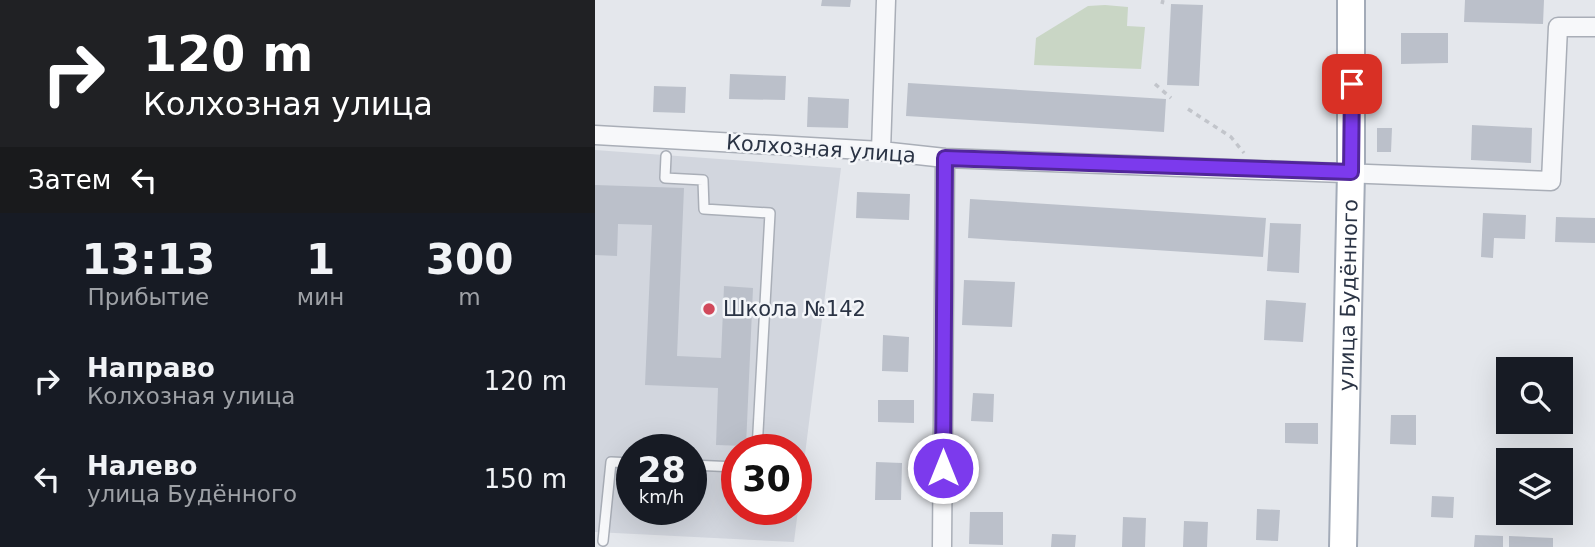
<!DOCTYPE html>
<html lang="ru">
<head>
<meta charset="utf-8">
<style>
	body { margin:0; font-family:"DejaVu Sans",sans-serif; background:#20242c; color:#f1f3f6; height:100vh; display:flex; flex-direction:column; font-size:26px; white-space:nowrap }
	* { box-sizing:border-box; margin:0 }
	p { font-size:23px; color:#9ea1a6 }
	.icon { flex:none; width:38px; height:38px; fill:none; stroke:currentColor; stroke-width:2; stroke-linecap:round; stroke-linejoin:round }
	.map { position:relative; flex:1; overflow:hidden }
	.drawer { display:flex; flex-direction:column; background:#171b24; width:595px }
	.drawer>* { flex:none }
	.banner { background:#202124; color:#fff; overflow:hidden }
	.controls { position:absolute; left:901px; top:357px; display:grid; gap:14px }
	.controls a { display:grid; place-items:center; width:77px; height:77px; border-radius:0px; background:#171b24; box-shadow:0 7px 28px #0002; font-size:35px }
	.speed { position:absolute; left:21px; top:434px; display:flex; gap:14px; font-size:35px; font-weight:700; text-align:center }
	.speed>* { display:grid; place-content:center; width:91px; height:91px; border-radius:50%; background:#171b24; box-shadow:0 7px 28px #0002; line-height:1 }
	.speed small { font-size:18px; font-weight:400 }
	.speed .limit { border:10px solid #d22; background:#fff; color:#111 }
	.pin { position:absolute; display:grid; place-items:center; width:60px; height:60px; color:#fff; margin:-30px; border-radius:14px; box-shadow:0 4px 10px #0006 }
	.me { position:absolute; width:77px; margin:-38px; rotate:0deg; stroke-linejoin:round; filter:drop-shadow(0 0 5px #0008) }
	.turn { display:flex; align-items:center; gap:24px; height:147px; padding:0 28px; font-size:32px }
	.turn .icon { width:91px; height:91px; stroke-width:2.5 }
	.turn b { display:block; font-size:49px; line-height:60px }
	.then { display:flex; align-items:center; height:66px; padding:0 28px; background:#0003; gap:14px; font-size:26px }
	.eta { display:flex; justify-content:space-evenly; align-items:center; height:119px; text-align:center }
	.eta b { font-size:42px; font-weight:800; line-height:49px }
	ul { padding:0; list-style:none }
	li { display:flex; align-items:center; gap:21px; height:98px; padding:0 28px }
	li div { flex:1 }
	li b { display:block; font-size:26px }
	li em { font-style:normal }
	main { display:flex; flex:1; min-height:0 }
	.map>svg:first-child { display:block }
	.built { fill:#d2d6de; fill-rule:evenodd }
	.green { fill:#c9d6c5 }
	.building { fill:#bbc0ca }
	.lines { fill:none; stroke-linecap:round; stroke-linejoin:round }
	.service-casing { stroke:#a9aeb7; stroke-width:12 }
	.minor-casing { stroke:#a9aeb7; stroke-width:21 }
	.primary-casing { stroke:#a3abb8; stroke-width:30 }
	.path { stroke:#c2c5cb; stroke-width:3.5; stroke-dasharray:5 5; stroke-linecap:butt }
	.service { stroke:#f7f8fa; stroke-width:9 }
	.minor { stroke:#f7f8fa; stroke-width:18 }
	.primary { stroke:#fff; stroke-width:26 }
	.route-casing { stroke:#51269a; stroke-width:18 }
	.route { stroke:#7c3aed; stroke-width:12 }
	.poi-dot { fill:#d1495b; stroke:#f4f6f9; stroke-width:2.5 }
	.labels { text-anchor:middle; stroke-width:5; stroke-linejoin:round; paint-order:stroke }
	.street-label { font-size:21px; fill:#2b3445; stroke:#f4f6f9 }
	.poi-label { font-size:21px; fill:#2b3445; stroke:#f4f6f9; text-anchor:start }
</style>
</head>
<body>
<main>
<section class="drawer">
<div class="banner">
<div class="turn"><svg class="icon" aria-label="right" viewBox="0 0 24 24"><path d="M7 20v-9h11M14 6l5 5-5 5"/></svg><div><b>120 m</b>Колхозная улица</div></div>
<div class="then">Затем<svg class="icon" aria-label="left" viewBox="0 0 24 24"><path d="M17 20v-9H6M10 6l-5 5 5 5"/></svg></div>
</div>
<div class="eta">
<div><b>13:13</b><p>Прибытие</p></div>
<div><b>1</b><p>мин</p></div>
<div><b>300</b><p>m</p></div>
</div>
<ul>
<li><svg class="icon" aria-label="right" viewBox="0 0 24 24"><path d="M7 20v-9h11M14 6l5 5-5 5"/></svg><div><b>Направо</b><p>Колхозная улица</p></div><em>120 m</em></li>
<li><svg class="icon" aria-label="left" viewBox="0 0 24 24"><path d="M17 20v-9H6M10 6l-5 5 5 5"/></svg><div><b>Налево</b><p>улица Будённого</p></div><em>150 m</em></li>
</ul>
</section>
<div class="map">
<svg width="1000" height="547" viewBox="0 0 1000 547">
	<rect width="100%" height="100%" fill="#e4e7ec"/>
	<path class="built" d="M0,150l246,18 -47,374 -199,-10zM37,450h59v59h-59zM142,450h59v59h-59z"/>
	<path class="green" d="M510,5l23,2 -1,19 18,1 -4,42 -107,-4 2,-27 52,-32z"/>
	<path class="building" d="M227,0h29l-1,7 -29,-1z
		M870,0h79l-1,24 -79,-2z
		M576,4l32,1 -4,81 -32,-1z
		M806,33h47v30l-47,1z
		M135,74l56,2 -1,24 -56,-1z
		M313,83l258,16 -2,33 -258,-16z
		M59,86l32,1 -1,26 -32,-1z
		M213,97l41,2 -1,29 -41,-1z
		M877,125l60,3 -1,35 -60,-3z
		M782,128h15l-1,24h-14z
		M0,185l89,3 -7,168 44,2 3,-72 29,2 -7,158 -30,-1 2,-57 -73,-3 7,-160 -34,-1 -1,32 -22,-1z
		M262,192l53,2 -1,26 -53,-2z
		M375,199l296,19 -3,39 -295,-19z
		M888,213l43,2 -1,24 -31,-1 -1,20 -12,-1z
		M961,217l39,1v25l-40,-1z
		M675,223l31,1 -2,49 -32,-2z
		M369,280l51,2 -3,45 -50,-2z
		M671,300l40,3 -3,39 -39,-2z
		M288,335l26,2 -1,35 -26,-1z
		M378,393l21,1 -1,28 -22,-1z
		M283,400h36v23l-36,-1z
		M796,415h25v30l-26,-1z
		M690,423h33v21l-33,-1z
		M281,462l26,1 -1,37h-26z
		M837,496l22,1 -1,21 -22,-1z
		M662,509l23,1 -2,31 -22,-1z
		M375,512h33v33l-34,-1z
		M528,517l23,1 -1,29h-23z
		M589,521l24,1 -1,25h-24z
		M457,534l24,1 -1,12h-24z
		M880,535l28,1v11h-29z
		M914,536l44,2v9h-44z"/>
	<g class="lines">
		<defs>
			<path id="service" d="M71,156l-1,22 38,2 1,29 66,4 -13,237
				M96,465l46,2
				M8,541l8,-79 21,1"/>
			<path id="minor" d="M0,135l286,16 64,7 606,23 7,-154h37
				M286,151l5,-151
				M347,547l3,-389"/>
			<g id="primary">
				<path id="s1" d="M748,547l8,-375v-172"/>
			</g>
		</defs>
		<use href="#service" class="service-casing"/>
		<use href="#minor" class="minor-casing"/>
		<use href="#primary" class="primary-casing"/>
		<path class="path" d="M567,4l1,-4
			M560,84l16,14
			M593,109l43,28 13,16"/>
		<use href="#service" class="service"/>
		<use href="#minor" class="minor"/>
		<use href="#primary" class="primary"/>
	</g>
	<g class="lines">
		<defs>
			<path id="route" d="M348,468l2,-310 406,14 1,-88"/>
		</defs>
		<use href="#route" class="route-casing"/>
		<use href="#route" class="route"/>
	</g>
	<circle class="poi-dot" cx="114" cy="309" r="7"/>
	<g class="labels">
		<g class="street-label">
			<text transform="translate(226 149) rotate(4)" y="7">Колхозная улица</text>
			<text dy="7" stroke="none"><textPath href="#s1" startOffset="252">улица Будённого</textPath></text>
		</g>
		<g class="poi-label">
			<text x="128" y="316">Школа №142</text>
		</g>
	</g>
</svg>
<div class="controls">
<a><svg class="icon" aria-label="search" viewBox="0 0 24 24"><circle cx="10" cy="10" r="6"/><path d="M15 15l6 6"/></svg></a>
<a><svg class="icon" aria-label="layers" viewBox="0 0 24 24"><path d="M12 4l9 5-9 5-9-5zM3 14l9 5 9-5"/></svg></a>
</div>
<div class="speed"><div>28<small>km/h</small></div><div class="limit">30</div></div>
<div class="pin" style="left:757px;top:84px;background:#d93025"><svg class="icon" aria-label="arrive" viewBox="0 0 24 24"><path d="M6 21V4h12l-3 4 3 4H6"/></svg></div>
<svg class="me" style="left:348px;top:468px" viewBox="-20 -20 40 40"><circle r="17" fill="#7c3aed" stroke="#fff" stroke-width="3"/><path d="M0-11L8 9 0 5-8 9z" fill="#fff"/></svg>
</div>
</main>
</body>
</html>
